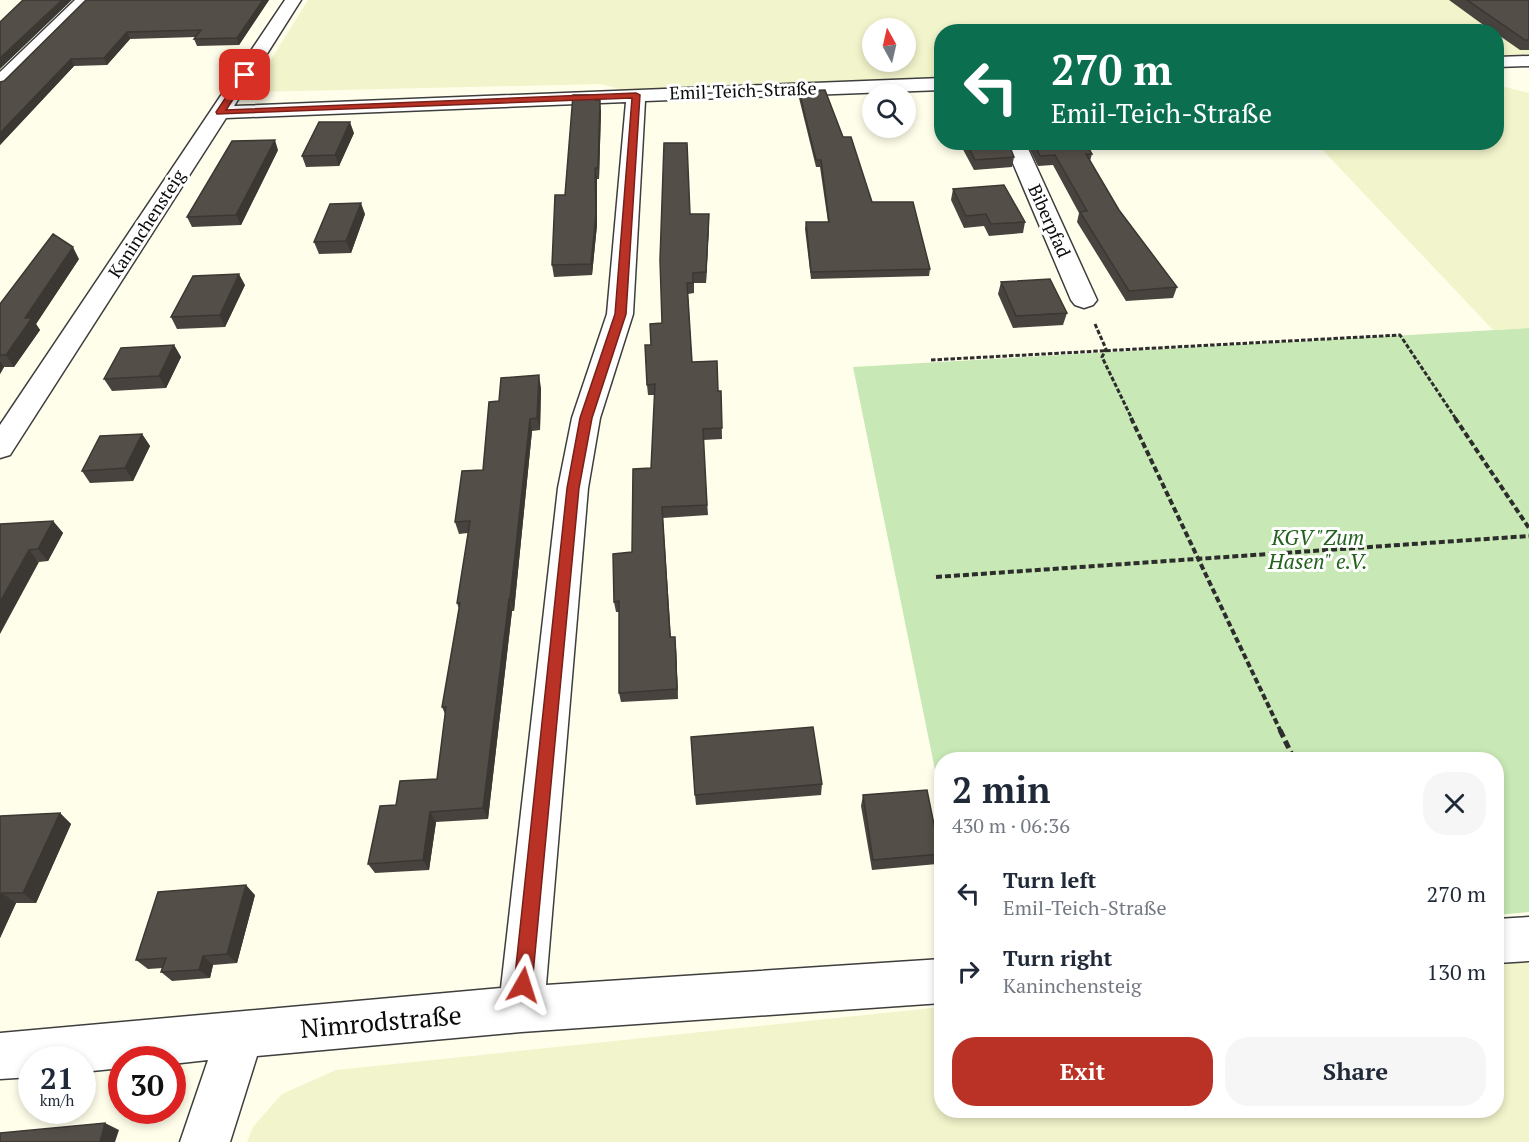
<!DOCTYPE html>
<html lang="en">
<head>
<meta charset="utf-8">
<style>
	body { margin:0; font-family:"PT Serif",serif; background:#f6f6f7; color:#1f2937; height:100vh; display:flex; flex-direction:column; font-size:22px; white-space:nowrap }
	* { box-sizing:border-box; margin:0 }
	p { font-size:20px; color:#747a83 }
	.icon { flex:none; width:33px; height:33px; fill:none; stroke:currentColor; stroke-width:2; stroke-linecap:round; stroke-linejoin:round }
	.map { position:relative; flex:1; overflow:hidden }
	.details { position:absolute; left:934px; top:752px; width:570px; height:366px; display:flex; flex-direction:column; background:#fff; border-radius:24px; box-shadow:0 3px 9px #0003 }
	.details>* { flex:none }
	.guide { position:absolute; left:934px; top:24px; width:570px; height:126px; border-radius:24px; box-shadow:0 3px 9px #0003; background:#0b6e4f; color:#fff; overflow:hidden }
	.needle { width:39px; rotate:352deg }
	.tools { position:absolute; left:862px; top:18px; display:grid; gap:12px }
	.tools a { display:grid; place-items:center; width:54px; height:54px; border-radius:50%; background:#fff; box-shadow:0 3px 9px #0003; font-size:30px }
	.speed { position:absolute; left:18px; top:1046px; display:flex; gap:12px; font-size:30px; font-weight:700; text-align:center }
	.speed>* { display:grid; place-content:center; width:78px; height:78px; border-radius:50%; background:#fff; box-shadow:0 3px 9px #0003; line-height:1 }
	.speed small { font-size:15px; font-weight:400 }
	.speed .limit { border:9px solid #d22; background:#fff; color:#111 }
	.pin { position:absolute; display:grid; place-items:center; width:51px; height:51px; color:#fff; margin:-26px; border-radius:12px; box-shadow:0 3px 9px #0006 }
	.me { position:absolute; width:66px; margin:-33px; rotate:6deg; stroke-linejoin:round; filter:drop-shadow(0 0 4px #0008) }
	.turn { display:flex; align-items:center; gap:21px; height:126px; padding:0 18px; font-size:27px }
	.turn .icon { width:78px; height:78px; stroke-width:2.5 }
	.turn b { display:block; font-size:42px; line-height:51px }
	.round { display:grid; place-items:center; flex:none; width:63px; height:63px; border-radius:24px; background:#f6f6f7 }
	.summary { display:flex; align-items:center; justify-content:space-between; height:102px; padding:0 18px }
	h1 { font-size:36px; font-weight:800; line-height:45px }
	.button { display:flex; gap:12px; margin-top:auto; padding:12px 18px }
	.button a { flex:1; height:69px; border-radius:24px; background:#b93225; color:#fff; font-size:24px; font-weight:800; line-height:69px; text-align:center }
	.button a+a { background:#f6f6f7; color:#1f2937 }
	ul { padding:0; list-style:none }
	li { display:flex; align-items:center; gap:18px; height:78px; padding:0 18px }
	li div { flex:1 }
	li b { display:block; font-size:22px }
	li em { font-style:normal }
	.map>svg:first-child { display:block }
	.farmland { fill:#f2f4cb; fill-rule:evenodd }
	.green { fill:#c8e8b5 }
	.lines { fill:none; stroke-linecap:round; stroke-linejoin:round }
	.minor-casing { stroke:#3e3e3e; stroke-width:3 }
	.path-far2 { stroke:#2d2d2d; stroke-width:3; stroke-dasharray:4.5 2; stroke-linecap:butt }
	.path-far1 { stroke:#2d2d2d; stroke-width:4; stroke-dasharray:6 3; stroke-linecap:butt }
	.path { stroke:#2d2d2d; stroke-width:5; stroke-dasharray:8 4; stroke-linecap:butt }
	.minor { fill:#fff; fill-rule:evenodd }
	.wall { fill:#48433e }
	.shaded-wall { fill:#3b3732 }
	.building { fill:#544e48; stroke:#3b3732; stroke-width:1.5 }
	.route { fill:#b93225; stroke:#782018; stroke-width:1.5 }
	.labels { text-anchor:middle; stroke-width:6; stroke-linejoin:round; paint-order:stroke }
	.far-street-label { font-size:18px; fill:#0b0b0b; stroke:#fff }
	.park-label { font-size:21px; font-style:italic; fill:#22621d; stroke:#fff }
	.near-street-label { font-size:26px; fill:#0b0b0b; stroke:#fff }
</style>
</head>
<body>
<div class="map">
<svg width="1529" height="1142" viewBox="0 0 1529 1142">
	<rect width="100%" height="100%" fill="#fffeea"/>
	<path class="farmland" d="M308,0h1221v58l-32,1v-27h-555v49l-309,12 -32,-9 -350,8zM873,28h33v34h-33z
		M1497,85l32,8v235l-36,2 -177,-187 181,-1z
		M1529,945v197h-1282l6,-15 29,-33 54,-24 606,-63v103h555v-161z"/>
	<path class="green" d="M1529,328v584l-32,3v-156h-555v45l-89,-437z"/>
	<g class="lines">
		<defs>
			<path id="minor" d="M75,0h17l-85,86 -7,2v-16z
				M285,0h16l-67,106 708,-28v12l-297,11 -12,213 -33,104 -12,70 -42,497 396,-26v44l-421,29 -264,24 -27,86h-50l28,-82 -36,4v-5h-50v9l-40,4v-13h-50v18l-32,2v-46l501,-45 57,-500 14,-70 35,-104 19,-212 -400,16 -216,337 -10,3v-33z
				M1529,56v10l-32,1v-10z
				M1004,142h21l72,158 -4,5 -9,3 -9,-3 -4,-5z
				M1529,917v44l-32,2v-44z"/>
		</defs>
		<use href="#minor" class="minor-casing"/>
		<path class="path-far2" d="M1095,324l11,25 -4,8 30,62
			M931,360l469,-25 56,84"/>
		<path class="path-far1" d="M1131,418l150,314
			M1455,418l74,110
			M936,577l593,-41"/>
		<path class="path" d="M1280,730l14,29"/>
		<use href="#minor" class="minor"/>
	</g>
	<path class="wall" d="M86,0h183l-30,45 -42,1 -3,-7 2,-2 -66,2 -23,26 -33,1 -74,79v-63l4,-1z
		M1449,0h80v50h-9l-23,-16v-2h-4z
		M799,91l44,46 29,65 58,67 -1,7 -118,3 -6,-50 1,-7h22l-8,-55h-4l-17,-69z
		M938,91h4v20l-5,-11z
		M601,111l-2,68h-2v46l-5,50 -38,2 -2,-12 13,-70z
		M354,133l-15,33 -33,1 -4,-11z
		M959,142h49l6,15 -2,10 -38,3z
		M1026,142h59l7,12 -2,7 29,49 58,77 -4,11 -47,3 -49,-79 2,-9 -26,-48 -15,1z
		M278,150l-37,75 -49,2 -5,-10z
		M953,189l72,33 -2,11 -34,3 -5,-10 -20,2 -13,-28z
		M365,214l-14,39 -32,1 -5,-12z
		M690,214h19v10l-3,59h-12v10l-6,1 4,68 26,29h3l1,48 -19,1 5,75 -45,3 8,119 5,10 2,52 -57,3 -2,-9v-81h-3l-2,-10 18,-50 19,-84 4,-73h-7l-1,-10 4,-40 11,-22z
		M79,259l-43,65 4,6 -26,37h-10l-4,7v-70z
		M1001,282l66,31 -4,12 -50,3 -15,-34z
		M245,285l-20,42 -48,2 -6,-12z
		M174,345l7,12 -15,31 -54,3 -8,-12z
		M541,388l-1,42 -8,1 -18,180h-2l-24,208 -52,3 -7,48 -54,3 -7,-9 28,-59 41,-26 8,-65 -3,-7 17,-98 -2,-6 11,-70 -9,1 -4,-12 28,-52 16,-69z
		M142,434l8,12 -17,35 -43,2 -8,-12z
		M53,521l10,12 -15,28 -9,1 -39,-38z
		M822,784l-1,11 -125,10 -1,-10z
		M863,795l77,59 -3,10 -65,6 -11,-64z
		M60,813l11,11 -35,79h-20l-16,35v-122z
		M255,895l-18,68 -24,2 -3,13 -38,3 -11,-9 2,-4 -15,1 -12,-9z"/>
	<path class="shaded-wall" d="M62,0h10l-72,69v-11z
		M263,0h6l-30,45 -2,-7z
		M127,32l3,7 -23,26 -3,-7z
		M71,59l3,7 -74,79v-12z
		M600,100l1,11 -2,68 -1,-11z
		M350,122l4,11 -15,33 -4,-11z
		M275,140l3,10 -37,75 -5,-10z
		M595,168l2,11v46l-5,50 -1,-11z
		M361,203l4,11 -14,39 -5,-12z
		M709,214v10l-3,59v-11z
		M73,247l6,12 -43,65 4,6 -26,37 -8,-12 19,-37z
		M239,274l6,11 -20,42 -5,-12z
		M174,345l7,12 -15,31 -7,-12z
		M0,361l4,6 -4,7z
		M539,375l2,13 -1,42 -3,-12z
		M530,419l2,12 -18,180 -4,-12z
		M142,434l8,12 -17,35 -8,-13z
		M53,521l10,12 -15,28 -10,-12z
		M29,550l10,12 -39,72v-32z
		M509,599l3,12 -24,208 -5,-11z
		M675,637l1,10 2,52 -1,-10z
		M430,812l6,10 -7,48 -6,-10z
		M60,813l11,11 -35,79 -13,-10z
		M246,885l9,10 -18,68 -10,-9z
		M2,893l14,10 -16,35v-40z
		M203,956l10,9 -3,13 -11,-8z
		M105,1123l14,7 -4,12h-15z"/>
	<path class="building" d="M23,0h39l-62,58v-36z
		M86,0h177l-26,38 -43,1 7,-9 -74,2 -23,26 -33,1 -71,74v-51l4,-1z
		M1467,0h62v40h-4z
		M825,90l18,47h8l21,65h41l17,67 -119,3 -5,-50h23l-8,-62h-5l-17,-69z
		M938,91h4v8z
		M573,95h22v5h5l-2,68h-3l1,45 -5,51 -39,1 3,-70h10z
		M319,122h31l-15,33 -33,1z
		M275,140l-39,75 -49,2 45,-76z
		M966,142h42l6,15 -39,3z
		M1034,142h51l7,12h-6l33,56 58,77 -48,4 -49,-79 7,-1 -32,-56 -15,1z
		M664,143h23l3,71h19l-3,58 -13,1v10h-6l5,79 25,-1 1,30h3l1,37 -19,1 4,76 -45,2 8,130h5l2,52 -58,4v-92l-5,1 -1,-48 19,-2 1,-83 18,-1 4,-84 -8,1 -2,-40h6l-1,-21 12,-1 -2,-63z
		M1004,185l21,37 -34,2 -5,-10 -20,2 -13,-27z
		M361,203l-15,38 -32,1 16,-38z
		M53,234l20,13 -48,71h7l-26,37h-6v-51z
		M239,274l-19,41 -49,2 22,-41z
		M1050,279l17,34 -51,3 -15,-34z
		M174,345l-15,31 -55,3 17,-31z
		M539,375l-2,43 -7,1 -20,180h-1l-26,209 -53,4 -7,48 -55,4 12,-58 16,-1 4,-24 37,-2 9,-72h-4l18,-104h-3l13,-82 -15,1 7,-51 21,-1 6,-68 10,-1 2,-23z
		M142,434l-17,34 -43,3 18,-35z
		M53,521l-15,28 -9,1 -29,52v-78z
		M813,727l9,57 -127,11 -4,-58z
		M927,790l13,64 -67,6 -10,-65z
		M60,813l-37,80h-21l-2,5v-82z
		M246,885l-19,69 -24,2 -4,14 -38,2 5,-14 -30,2 22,-68z
		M105,1123l-5,19h-100v-9z"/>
	<path class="route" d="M245,73l4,2 -23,35 410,-17 4,2 -14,219 -34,104 -13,70 -47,497 -2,7 -7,3 -6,-3 -3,-7 53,-497 13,-70 35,-104 17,-216 -415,16 -1,-2 26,-39z"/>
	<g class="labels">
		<g class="far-street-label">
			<text transform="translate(743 91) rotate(-2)" y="6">Emil-Teich-Straße</text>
			<text transform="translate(1049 221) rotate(66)" y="6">Biberpfad</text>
			<text transform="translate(147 224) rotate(-57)" y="6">Kaninchensteig</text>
		</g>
		<g class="park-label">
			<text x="1318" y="545">KGV "Zum<tspan x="1318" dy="24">Hasen" e.V.</tspan></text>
		</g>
		<g class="near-street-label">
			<text transform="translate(381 1022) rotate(-5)" y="9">Nimrodstraße</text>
		</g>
	</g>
</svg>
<div class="tools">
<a><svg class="needle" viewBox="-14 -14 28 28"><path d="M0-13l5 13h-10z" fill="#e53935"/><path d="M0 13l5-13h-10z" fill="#747a83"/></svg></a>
<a><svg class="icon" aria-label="search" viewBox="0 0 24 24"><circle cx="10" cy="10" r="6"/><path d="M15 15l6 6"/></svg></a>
</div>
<div class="speed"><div>21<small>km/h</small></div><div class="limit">30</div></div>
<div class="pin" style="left:245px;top:75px;background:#d93025"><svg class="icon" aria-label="arrive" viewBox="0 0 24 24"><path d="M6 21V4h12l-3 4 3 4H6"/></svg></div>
<svg class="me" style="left:523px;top:985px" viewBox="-20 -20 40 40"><path d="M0-17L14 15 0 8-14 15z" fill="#b93225" stroke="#fff" stroke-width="4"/></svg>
<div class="guide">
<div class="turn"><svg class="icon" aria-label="left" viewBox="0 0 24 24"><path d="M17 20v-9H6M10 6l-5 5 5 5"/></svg><div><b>270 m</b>Emil-Teich-Straße</div></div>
</div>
<section class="details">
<div class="summary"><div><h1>2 min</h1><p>430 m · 06:36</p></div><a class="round"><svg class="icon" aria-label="close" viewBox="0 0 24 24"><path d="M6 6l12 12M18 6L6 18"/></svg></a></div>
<ul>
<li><svg class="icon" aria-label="left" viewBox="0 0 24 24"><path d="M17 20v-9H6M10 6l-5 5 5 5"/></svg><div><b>Turn left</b><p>Emil-Teich-Straße</p></div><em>270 m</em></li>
<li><svg class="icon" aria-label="right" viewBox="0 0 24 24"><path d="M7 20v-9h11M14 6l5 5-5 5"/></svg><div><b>Turn right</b><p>Kaninchensteig</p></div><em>130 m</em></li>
</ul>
<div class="button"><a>Exit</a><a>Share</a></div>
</section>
</div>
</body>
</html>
